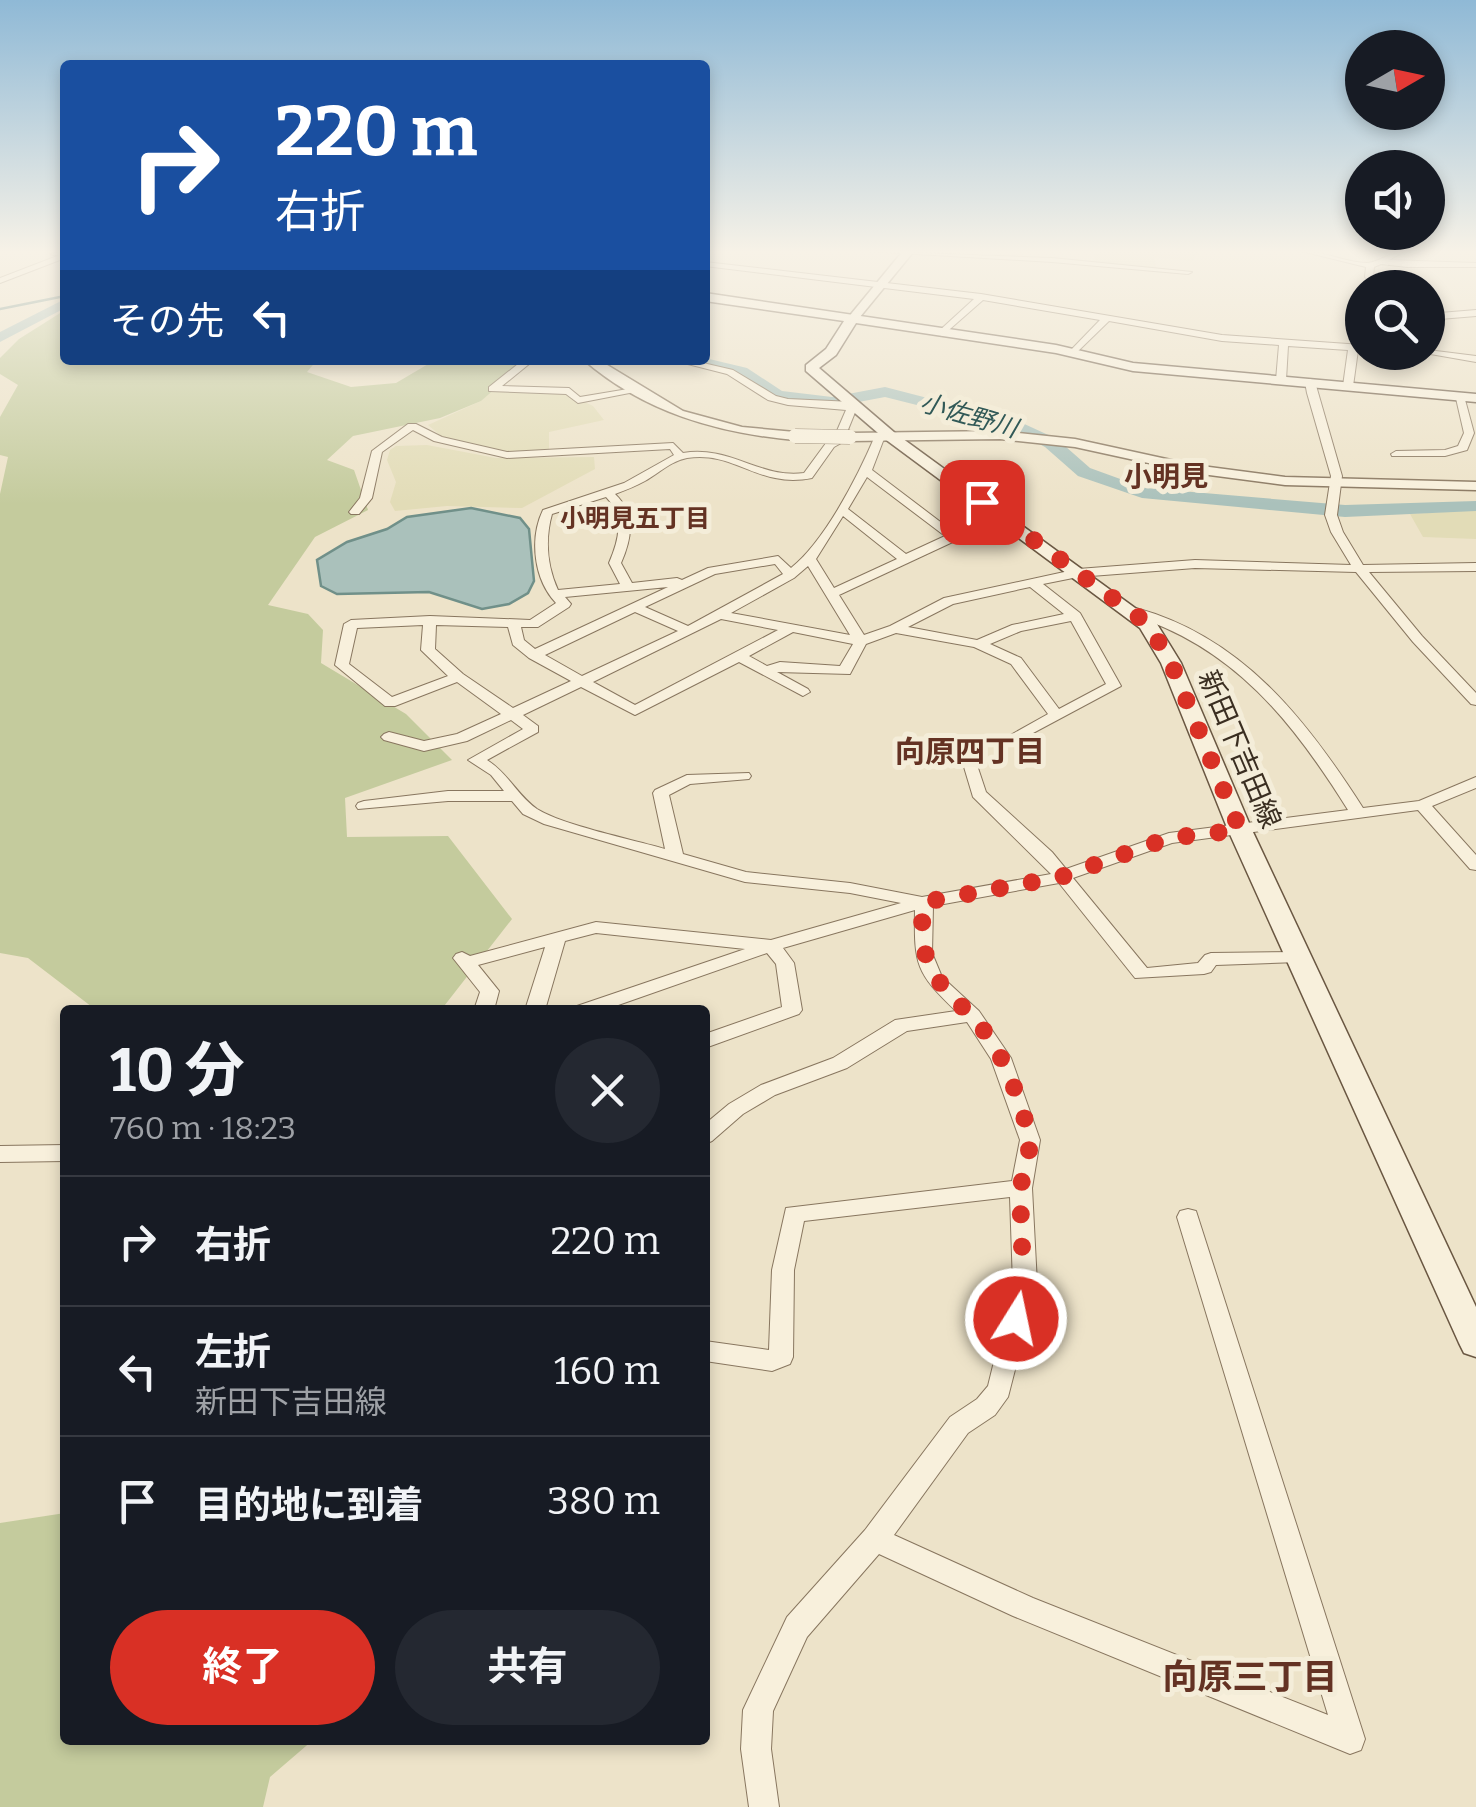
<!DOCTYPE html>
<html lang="ja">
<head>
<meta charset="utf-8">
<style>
	body { margin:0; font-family:Bitter,"Noto Sans JP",serif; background:#242831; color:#f1f3f6; height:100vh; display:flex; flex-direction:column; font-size:38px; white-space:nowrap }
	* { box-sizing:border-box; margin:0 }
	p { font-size:32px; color:#9ea1a6 }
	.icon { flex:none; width:55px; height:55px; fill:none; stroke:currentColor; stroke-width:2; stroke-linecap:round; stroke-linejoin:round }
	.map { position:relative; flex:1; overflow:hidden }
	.details { position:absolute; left:60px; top:1005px; width:650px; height:740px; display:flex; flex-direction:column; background:#171b24; border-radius:10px; box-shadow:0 5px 15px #0003 }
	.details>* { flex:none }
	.top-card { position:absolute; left:60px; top:60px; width:650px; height:305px; border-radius:10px; box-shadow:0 5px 15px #0003; background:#1a4fa0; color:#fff; overflow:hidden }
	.needle { width:65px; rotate:81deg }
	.controls { position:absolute; left:1345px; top:30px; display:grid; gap:20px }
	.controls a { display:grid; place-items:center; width:100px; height:100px; border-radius:50%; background:#171b24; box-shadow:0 5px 15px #0003; font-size:50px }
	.pin { position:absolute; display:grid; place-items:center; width:85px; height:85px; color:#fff; margin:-42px; border-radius:20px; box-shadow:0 5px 15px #0006 }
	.me { position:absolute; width:110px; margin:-55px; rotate:10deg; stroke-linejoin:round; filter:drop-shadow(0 0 8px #0008) }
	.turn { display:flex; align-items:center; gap:35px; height:210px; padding:0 50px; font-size:45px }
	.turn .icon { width:130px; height:130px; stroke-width:2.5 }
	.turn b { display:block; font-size:70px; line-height:85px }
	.then { display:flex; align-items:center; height:95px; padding:0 50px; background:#0003; gap:20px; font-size:38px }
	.round { display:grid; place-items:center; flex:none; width:105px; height:105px; border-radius:52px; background:#242831 }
	.summary { display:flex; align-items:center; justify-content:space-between; height:170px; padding:0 50px }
	h1 { font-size:60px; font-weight:700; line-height:75px }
	.action { display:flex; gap:20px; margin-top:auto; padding:20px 50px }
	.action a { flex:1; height:115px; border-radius:60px; background:#d93025; color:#fff; font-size:40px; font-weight:700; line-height:115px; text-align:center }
	.action a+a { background:#242831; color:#f1f3f6 }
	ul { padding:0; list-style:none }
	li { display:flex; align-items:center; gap:30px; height:130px; padding:0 50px; border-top:2px solid #363941 }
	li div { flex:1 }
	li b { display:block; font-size:38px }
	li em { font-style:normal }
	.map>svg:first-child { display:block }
	.farmland { fill:#e2dcb7 }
	.green { fill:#c4cb9d }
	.water { fill:#aac1bb; stroke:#709089; stroke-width:2.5 }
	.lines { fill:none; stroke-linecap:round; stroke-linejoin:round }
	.stream { stroke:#709089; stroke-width:2.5 }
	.river { fill:#aac1bb; fill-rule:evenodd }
	.minor-casing { stroke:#88765f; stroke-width:2 }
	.tertiary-casing { stroke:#88765f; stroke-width:3 }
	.secondary-casing { stroke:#6a5742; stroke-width:3 }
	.minor { fill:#f8f0dc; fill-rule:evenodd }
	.tertiary { fill:#f8f0dc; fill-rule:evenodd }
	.secondary { fill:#f8f0dc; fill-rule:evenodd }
	.tertiary-bridge-casing { stroke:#88765f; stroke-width:15; stroke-linecap:butt }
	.tertiary-bridge { stroke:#f8f0dc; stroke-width:14 }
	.route { stroke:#d93025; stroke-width:18; stroke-dasharray:0 32.4 }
	.labels { text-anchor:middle; stroke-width:10; stroke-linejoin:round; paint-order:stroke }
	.far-water-label { font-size:25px; font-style:italic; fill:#315957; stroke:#f4edd9 }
	.far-neighbourhood-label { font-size:25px; font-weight:bold; fill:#643223; stroke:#f4edd9 }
	.far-quarter-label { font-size:28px; font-weight:bold; fill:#643223; stroke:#f4edd9 }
	.street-label { font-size:28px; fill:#3a2e21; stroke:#f4edd9 }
	.neighbourhood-label { font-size:30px; font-weight:bold; fill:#643223; stroke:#f4edd9 }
	.near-neighbourhood-label { font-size:35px; font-weight:bold; fill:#643223; stroke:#f4edd9 }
</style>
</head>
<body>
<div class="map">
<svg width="1476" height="1807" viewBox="0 0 1476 1807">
	<rect width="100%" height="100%" fill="#ede3c9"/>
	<path class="farmland" d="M1097,251h103l-8,10 -38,-4 2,11 -63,-6z
		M491,390l77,4 25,12 11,14 -55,12v18l-41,3 -67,-17 -13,-11 53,-24z
		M427,445l69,13 98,-1 1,12 -73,39 -75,-2 -52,5 -5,-9 6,-20 -9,-22 3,-10 6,-4z
		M1476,510v29l-53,-2 -13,-23z"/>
	<path class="green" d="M65,310v50h252l-10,12 44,15 45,-4 39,-23h93l-47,41 -41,17 -87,18 -26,24 27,10 14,40 -53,27 -47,68 40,9 15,16 -2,33 85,51 46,46 -107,38 2,39 101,-1 64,83 -71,91h-345l-68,-52 -28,-5v-459l8,-37 -8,-2v-38l18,-32 -18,-11v-16l19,-19z
		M65,1513v227h248l-43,37 -7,30h-263v-284z"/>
	<path class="water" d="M471,508l49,10 9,11 5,52 -6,12 -19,11 -27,5 -53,-17 -92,2 -16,-8 -4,-26 30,-18 40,-13 20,-12z"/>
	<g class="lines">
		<path class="stream" d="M0,309l65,-13"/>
		<path class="river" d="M65,299v9l-65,34v-10z
			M705,358l42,10 35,23 50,6 53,-10 135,35 37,17 33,29 55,20 200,17 131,-4v10l-131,6 -203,-19 -64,-22 -33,-29 -37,-19 -123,-31 -53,10 -55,-7 -40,-26 -50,-14z"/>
		<defs>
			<path id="minor" d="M866,251l186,7 140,14 -4,2 -136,-12z
				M1301,251c23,0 43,11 65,12 13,0 24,-12 39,-12l-16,9 87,3v4h-69l-26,-3 -7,3 -1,9 14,12h-10l-12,-11 1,-10z
				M65,253v5l-65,25v-5z
				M705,262l276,32 241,41 140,10v6l-4,-1 -5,36 -5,3 -5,-3 5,-36 -60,-4 -2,34 -5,3 -5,-3 3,-35 -57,-4 -113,-20 -36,35 -5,-3 2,-2 30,-31 -117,-20 -41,36 -3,-5 35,-32 -269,-33z
				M1476,310v6l-48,4v-6z
				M1428,350l48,6v6l-57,-10h9z
				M523,360h11l-32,26 67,2 11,9 60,-10 5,3 -67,13 -12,-9 -77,-3v-4z
				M672,360h18l43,10 43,26 12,3 65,3 5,3 -15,37 -9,5 -22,31c-54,11 -77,-28 -125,-20 -16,3 -28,15 -42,23 -9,5 -19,9 -30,13 21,20 17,44 6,69l11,20 45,-5 5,2 26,-12 70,-12 13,12c34,-27 67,-92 84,-132l5,-3 5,3 -13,34 83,63 57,-12 6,4 -61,15 -118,55 25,40 26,-9 54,-28 134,-29 117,-9 156,5 -20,-33 -6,-17 6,-39 -24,-83 -2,-11 5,-3 5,3 27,94 -5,39 6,17 20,33 113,-2v8l-107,1 53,64 54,57v12l-5,-1 -58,-62 -57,-70 -161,-4 -117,9 -35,7 37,29 41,73 -101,54 -5,2 -8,-5 41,-23 -37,-50 -37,-17 -78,-14 -30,11 -16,30 -73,-2 31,17 2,3 -7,4 -64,-34 -104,53 -54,-28 -58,28 15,11v6l-51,28c21,13 31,36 50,49 28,17 94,30 128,40l-12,-56 2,-3 32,-15 62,-2 2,3 -2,3 -59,5 -21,11 14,59 63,18 104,11 72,14 129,-23 -78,-77 -12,-40 -45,-2 -3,-3 3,-3 5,-2 51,3 14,42 66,60 14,17 103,-36 179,-23c-55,-88 -114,-163 -217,-195l-2,-3 7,-4c106,29 170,111 227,200l56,-7 57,-24v11l-44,18 44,49v15l-6,-1 -52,-59 -246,33 -99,35 74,90 51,-5 7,-8 6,-2 93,-1 3,4 -3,4 -6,2 -82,3 -5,7 -7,2 -69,4 -76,-95 -126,23 -1,47 10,24 37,34 32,47 29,82 -8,48 5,96 -29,113 -13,18 -27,18 -74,102 139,63 295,117 -151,-498 3,-6 8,-2 8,2 169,528 -4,11 -11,4 -337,-138 -134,-62 -72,83 -34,74 -2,38 8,58h-30l-8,-58 2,-39 44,-93 78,-87 85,-113 27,-18 11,-13 25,-102 -3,-87 -206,24 -10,49 -1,87 -3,7 -18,7 -67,-10v-20l64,9 3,-80 14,-62 226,-27 8,-41 -29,-81 -24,-37 -60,9 -60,37 -72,27 -32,19 -31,27 -7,3v-20l24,-20 32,-19 72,-27 62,-38 61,-9c-40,-38 -42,-46 -41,-101l-132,38 11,15 8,47 -3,4 -94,34v-14l77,-27 -6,-43 -9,-11 -163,57h-30l3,-4 168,-57 -149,-16 -31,8 -20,69h-20l20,-63 -67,18 21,26 -5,19h-20l6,-18 -27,-34 3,-4 6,-2 8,4 126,-34 175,18 130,-37 -51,-10 -105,-11 -201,-58 -21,-10 -11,-13h-64l-90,8 -2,-3 2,-3 6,-2 84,-10h56l-13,-16 -23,-15 55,-31 -12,-9 -44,21 -43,10 -40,-11 -3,-3 3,-3 5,-2 35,9 33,-7 44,-20 -44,-32 -62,24h-10l-50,-41 9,-41 7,-4 79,-4 100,4 26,-17c-22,-23 -27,-64 -13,-93l81,-27 50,-28 -4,-6 -163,9 -73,-17 -21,-11 -31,22 -10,46 -13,16h-8l-2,-2 11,-14 12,-47 36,-27h8l26,13 65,15 166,-9 10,10c47,-8 77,26 121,20l22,-30 7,-3 13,-30 -58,-5 -20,-5 -41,-26zM867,477l78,59 -39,18 -58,-45zM606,497c19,19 13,43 3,66l11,21 -62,6c-11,-24 -13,-51 -6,-76zM843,516l54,43 -63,29 -18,-29zM775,564l8,10 -95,52 -43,-19 70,-33zM808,566l42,69 -119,-22 63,-35zM668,587l-133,62 -11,-9 -3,-13h17l31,-20 2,-3 -6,-7zM1030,587l34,27 -52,11 -35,15 -69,-13 45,-23zM635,612l43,19 -96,45 -37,-21zM721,619l57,11 -143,75 -42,-23zM1071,621l35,63 -47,25 -38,-51 -31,-14 31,-13zM423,625l-2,25 27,26 -56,21 -43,-33 8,-36zM436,625l72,2 5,18 16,13 42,23 -58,27 -50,-34 -28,-25zM793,632l60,12 -13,22 -60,-4 -13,4 -18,-10z
				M1455,394l9,2 10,37 -7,17 -22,6h-53l-1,-2 5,-3 49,-1 13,-4 6,-13z
				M65,1145v16l-65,1v-16z"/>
			<path id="tertiary" d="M65,251v6l-14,-3z
				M903,251h11l-59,72h-8v-4z
				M584,360h15l84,51 59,16 53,5 7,4 -7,4c-78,-7 -151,-28 -211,-80z
				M1000,431l75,8 119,26 91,12 191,5v8l-191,-5 -91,-12 -119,-26 -75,-8 -150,2 -7,-4 7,-4z"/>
			<path id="secondary" d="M705,293l351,52 77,18 343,31v8l-343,-31 -77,-18 -200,-30 -20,32 -17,13 76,65 262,191 24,39 71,167 224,477v50l-12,-4 -5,-10 -231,-513 -67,-167 -21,-35 -255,-189 -79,-68v-6l20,-16 18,-28 -139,-20z"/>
		</defs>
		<use href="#minor" class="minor-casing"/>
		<use href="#tertiary" class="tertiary-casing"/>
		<use href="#secondary" class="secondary-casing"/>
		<use href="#minor" class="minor"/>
		<use href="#tertiary" class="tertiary"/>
		<use href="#secondary" class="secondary"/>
		<defs>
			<path id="tertiary-bridge" d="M795,436l55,1"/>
		</defs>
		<use href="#tertiary-bridge" class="tertiary-bridge-casing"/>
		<use href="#tertiary-bridge" class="tertiary-bridge"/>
	</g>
	<linearGradient id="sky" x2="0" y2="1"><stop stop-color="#8fb9d6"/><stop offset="0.5" stop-color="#f7f2e7"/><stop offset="1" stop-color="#f7f2e7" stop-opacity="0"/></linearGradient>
	<rect width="1476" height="504" fill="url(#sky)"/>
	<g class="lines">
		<path class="route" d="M982,502l166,122 23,39 69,167 -71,8 -108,39 -137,25c-13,91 44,89 77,156 11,22 24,56 28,80 3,16 -8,35 -8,52 -2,48 7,81 -5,129"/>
	</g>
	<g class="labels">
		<g class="far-water-label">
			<text transform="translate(969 415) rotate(16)" y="9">小佐野川</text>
		</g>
		<g class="far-neighbourhood-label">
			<text x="635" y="527">小明見五丁目</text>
		</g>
		<g class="far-quarter-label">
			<text x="1166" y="486">小明見</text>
		</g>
		<g class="street-label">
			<text transform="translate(1240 749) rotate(67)" y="10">新田下吉田線</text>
		</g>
		<g class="neighbourhood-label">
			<text x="970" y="762">向原四丁目</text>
		</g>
		<g class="near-neighbourhood-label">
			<text x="1250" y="1689">向原三丁目</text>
		</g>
	</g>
</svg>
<div class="controls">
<a><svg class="needle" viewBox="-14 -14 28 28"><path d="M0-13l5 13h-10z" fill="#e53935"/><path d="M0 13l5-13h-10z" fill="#9ea1a6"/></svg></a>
<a><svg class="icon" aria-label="sound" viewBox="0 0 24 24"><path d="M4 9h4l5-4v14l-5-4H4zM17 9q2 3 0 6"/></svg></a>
<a><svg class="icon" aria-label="search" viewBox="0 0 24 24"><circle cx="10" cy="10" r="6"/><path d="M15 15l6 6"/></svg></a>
</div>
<div class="pin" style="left:982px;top:502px;background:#d93025"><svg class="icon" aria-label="arrive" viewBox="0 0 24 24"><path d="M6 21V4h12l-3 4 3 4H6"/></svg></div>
<svg class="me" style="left:1016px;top:1319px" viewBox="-20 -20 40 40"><circle r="17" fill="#d93025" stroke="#fff" stroke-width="3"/><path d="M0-11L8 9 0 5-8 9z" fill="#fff"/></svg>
<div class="top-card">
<div class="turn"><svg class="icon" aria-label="right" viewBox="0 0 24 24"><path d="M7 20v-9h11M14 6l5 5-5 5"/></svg><div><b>220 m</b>右折</div></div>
<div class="then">その先<svg class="icon" aria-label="left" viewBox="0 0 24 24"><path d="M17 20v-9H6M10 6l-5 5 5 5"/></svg></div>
</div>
<section class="details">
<div class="summary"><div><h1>10 分</h1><p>760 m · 18:23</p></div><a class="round"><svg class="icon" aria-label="close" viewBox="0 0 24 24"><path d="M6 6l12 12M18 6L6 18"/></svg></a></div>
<ul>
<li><svg class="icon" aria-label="right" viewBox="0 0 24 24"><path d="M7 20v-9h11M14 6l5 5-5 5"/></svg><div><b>右折</b></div><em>220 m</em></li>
<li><svg class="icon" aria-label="left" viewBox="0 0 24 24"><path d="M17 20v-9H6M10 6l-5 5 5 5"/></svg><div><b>左折</b><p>新田下吉田線</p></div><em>160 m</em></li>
<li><svg class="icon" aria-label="arrive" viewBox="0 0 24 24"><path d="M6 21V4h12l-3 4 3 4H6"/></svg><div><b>目的地に到着</b></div><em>380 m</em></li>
</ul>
<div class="action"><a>終了</a><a>共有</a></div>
</section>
</div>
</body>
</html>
